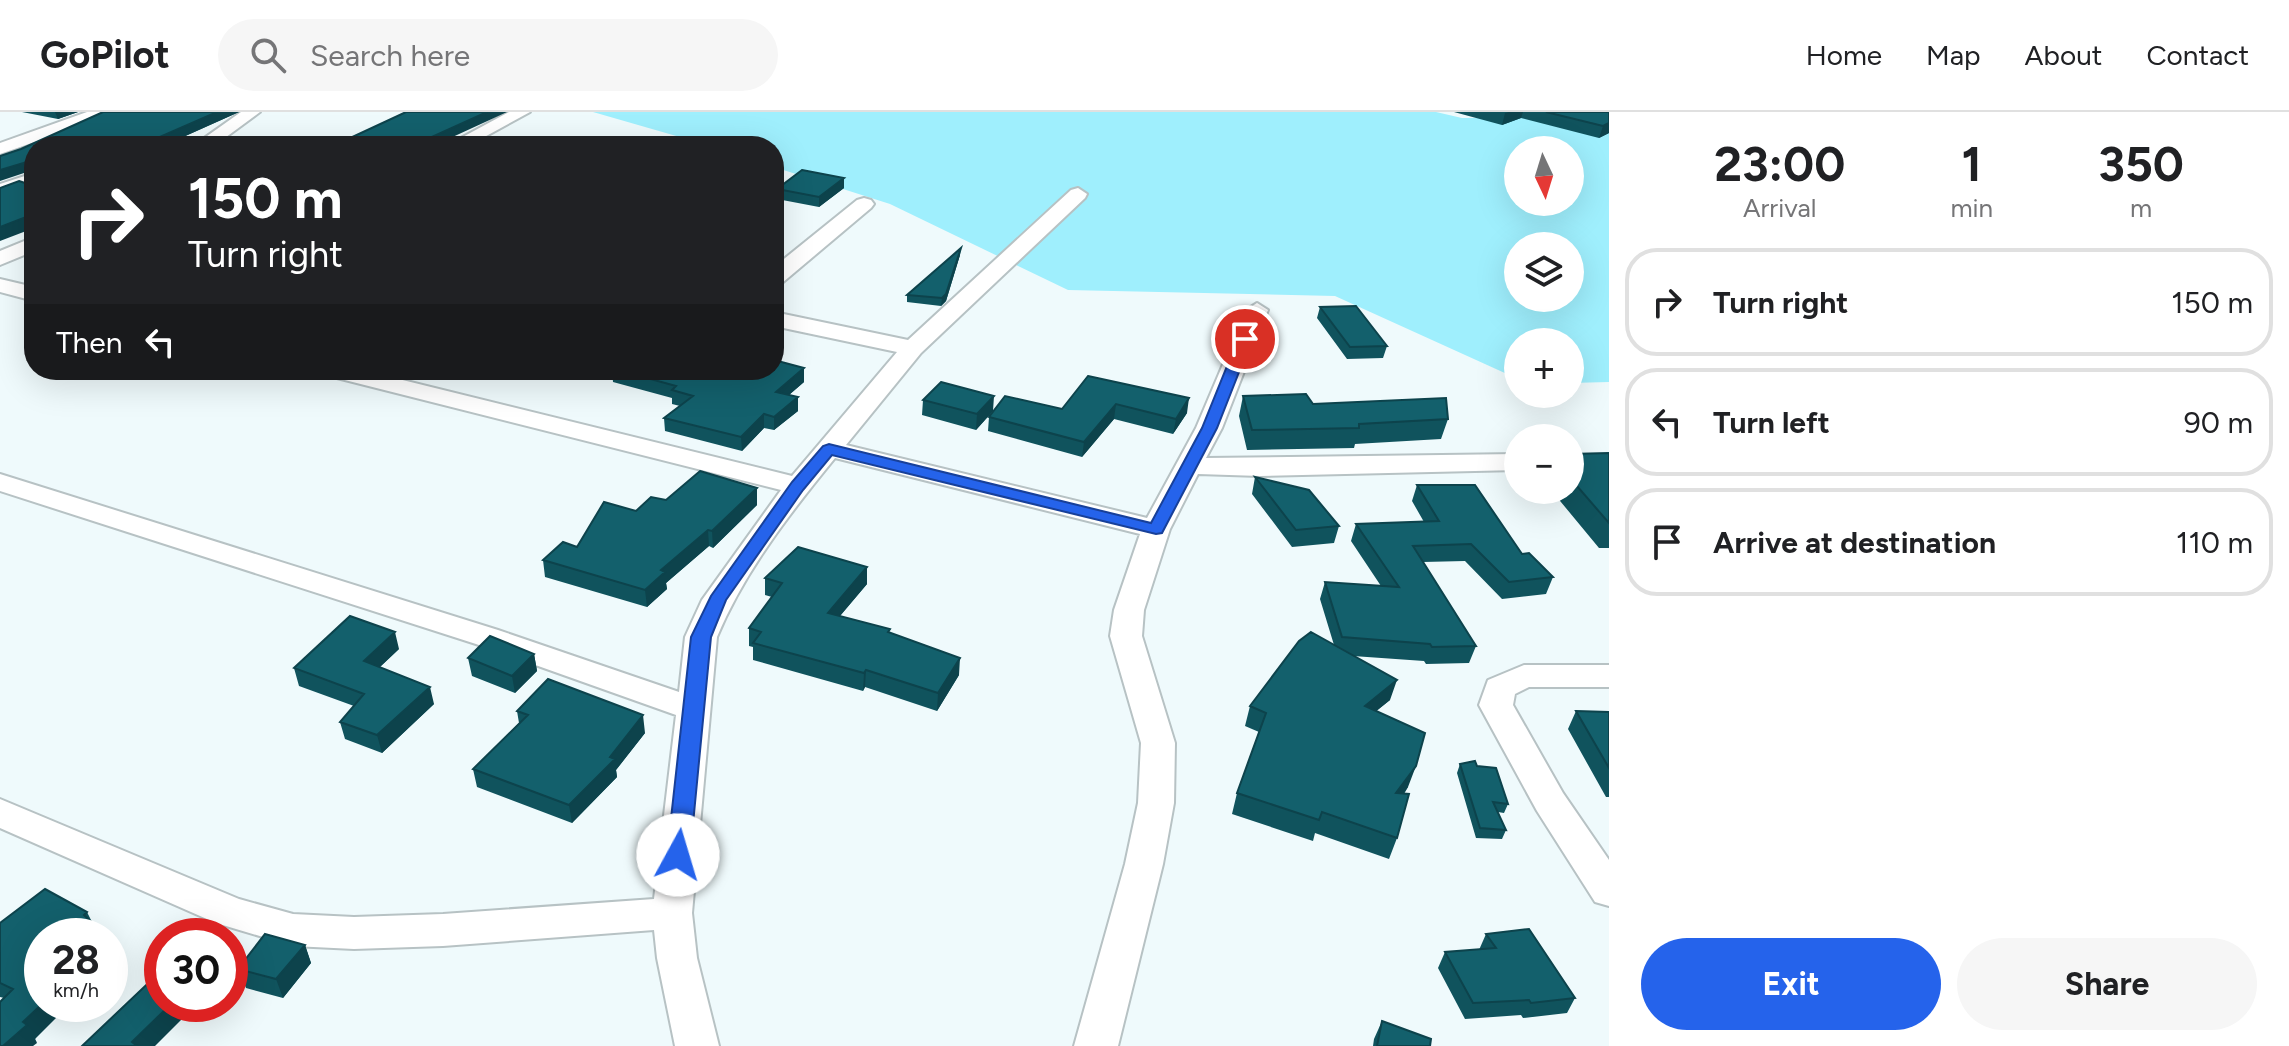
<!DOCTYPE html>
<html lang="en">
<head>
<meta charset="utf-8">
<style>
	body { margin:0; font-family:Figtree,sans-serif; background:#f6f6f6; color:#202124; height:100vh; display:flex; flex-direction:column; font-size:30px; white-space:nowrap }
	* { box-sizing:border-box; margin:0 }
	p { font-size:26px; color:#757577 }
	.icon { flex:none; width:44px; height:44px; fill:none; stroke:currentColor; stroke-width:2; stroke-linecap:round; stroke-linejoin:round }
	.map { position:relative; flex:1; overflow:hidden }
	.sheet { display:flex; flex-direction:column; background:#fff; width:680px }
	.sheet>* { flex:none }
	.banner { position:absolute; left:24px; top:24px; width:760px; height:244px; border-radius:32px; box-shadow:0 8px 32px #0002; background:#202124; color:#fff; overflow:hidden }
	.needle { width:52px; rotate:176deg }
	.controls { position:absolute; left:1504px; top:24px; display:grid; gap:16px }
	.controls a { display:grid; place-items:center; width:80px; height:80px; border-radius:50%; background:#fff; box-shadow:0 8px 32px #0002; font-size:40px }
	.speed { position:absolute; left:24px; top:806px; display:flex; gap:16px; font-size:40px; font-weight:700; text-align:center }
	.speed>* { display:grid; place-content:center; width:104px; height:104px; border-radius:50%; background:#fff; box-shadow:0 8px 32px #0002; line-height:1 }
	.speed small { font-size:20px; font-weight:400 }
	.speed .limit { border:12px solid #d22; background:#fff; color:#111 }
	.pin { position:absolute; display:grid; place-items:center; width:68px; height:68px; color:#fff; margin:-34px; border:4px solid #fff; border-radius:50%; box-shadow:0 2px 8px #0007 }
	.me { position:absolute; width:88px; margin:-44px; rotate:6deg; stroke-linejoin:round; filter:drop-shadow(0 0 6px #0008) }
	.turn { display:flex; align-items:center; gap:28px; height:168px; padding:0 32px; font-size:36px }
	.turn .icon { width:104px; height:104px; stroke-width:2.5 }
	.turn b { display:block; font-size:56px; line-height:68px }
	.then { display:flex; align-items:center; height:76px; padding:0 32px; background:#0003; gap:16px; font-size:30px }
	.eta { display:flex; justify-content:space-evenly; align-items:center; height:136px; text-align:center }
	.eta b { font-size:48px; font-weight:700; line-height:56px }
	.action { display:flex; gap:16px; margin-top:auto; padding:16px 32px }
	.action a { flex:1; height:92px; border-radius:48px; background:#2563eb; color:#fff; font-size:32px; font-weight:700; line-height:92px; text-align:center }
	.action a+a { background:#f6f6f6; color:#202124 }
	ul { padding:0; list-style:none }
	li { display:flex; align-items:center; gap:24px; height:108px; margin:0 16px 12px; padding:0 16px; border:4px solid #e0e0e0; border-radius:32px }
	li div { flex:1 }
	li b { display:block; font-size:30px }
	li em { font-style:normal }
	header { display:flex; align-items:center; gap:48px; box-sizing:border-box; height:112px; padding:0 40px; background:#fff; border-bottom:2px solid #e0e0e0 }
	header strong { font-size:38px }
	nav { display:flex; gap:44px; margin-inline-start:auto; font-size:28px }
	.search { width:560px; height:72px; background:#f6f6f6; display:flex; align-items:center; gap:20px; box-sizing:border-box; padding:0 28px; border-radius:44px; color:#757577; font-size:30px }
	main { display:flex; flex:1; min-height:0 }
	.map>svg:first-child { display:block }
	.green { fill:#9feffd; fill-rule:evenodd }
	.lines { fill:none; stroke-linecap:round; stroke-linejoin:round }
	.street-casing { stroke:#b7c2c4; stroke-width:4 }
	.street { fill:#fff; fill-rule:evenodd }
	.wall { fill:#10535d }
	.shaded-wall { fill:#0d434c }
	.building { fill:#13606c; stroke:#0d434c; stroke-width:2 }
	.route { fill:#2563eb; stroke:#184099; stroke-width:2 }
</style>
</head>
<body>
<header>
<strong>GoPilot</strong>
<div class="search"><svg class="icon" aria-label="search" viewBox="0 0 24 24"><circle cx="10" cy="10" r="6"/><path d="M15 15l6 6"/></svg>Search here</div>
<nav><a>Home</a><a>Map</a><a>About</a><a>Contact</a></nav>
</header>
<main>
<div class="map">
<svg width="1609" height="934" viewBox="0 0 1609 934">
	<rect width="100%" height="100%" fill="#effafc"/>
	<path class="green" d="M593,0h843l26,6 116,-1 31,9v256l-39,1v-41h-52v37l-183,-83 -267,-6 -178,-86 -116,-37v-21h-63zM1518,38h52v52h-52zM1518,134h52v52h-52z"/>
	<g class="lines">
		<defs>
			<path id="street" d="M87,0h24l-2,4 -109,38v-11z
				M241,0h19l-46,34h-21z
				M509,0h21l-62,34h-22z
				M34,61v12l-34,11v-12z
				M1078,76l9,6 -2,4 -164,155 -75,92 301,73 49,-90 50,-118 11,-7 11,7 -46,118 -16,30 312,-4v16l-258,6 -62,-2 -28,55 -26,81 -2,26 33,107 -1,60 -11,61 -45,182h-44l51,-182 13,-61 3,-60 -31,-107 4,-26 26,-76 -305,-76c-45,55 -91,114 -118,179l-25,276 5,45 22,88h-44l-18,-88 -3,-28 -211,16 -89,3 -61,-3 -77,-23 -216,-95v-29l239,100 54,15 61,3 89,-3 211,-15 22,-184 -200,-71 -476,-153v-17l498,156 181,62 6,-55 17,-37 79,-110 -456,-115 -4,-5h41l430,106 105,-124 -123,-26v-14l134,28 163,-150z
				M864,86l7,2 3,4 -3,4 -89,75 -8,1v-17l83,-67z
				M34,125v14l-34,14v-14z
				M0,167l34,8v14l-34,-9z
				M1524,553h85v22h-80l-14,7 -2,11 50,88 46,67v46l-14,-4 -58,-91 -58,-106 9,-25z"/>
		</defs>
		<use href="#street" class="street-casing"/>
		<use href="#street" class="street"/>
	</g>
	<path class="wall" d="M22,0h56l-20,7z
		M103,0h136l-76,34h-129l-1,24 -12,-21z
		M1454,0h155v21l-10,5 -78,-20 -19,7z
		M844,76l-25,19 -42,-8v-10z
		M960,143l-14,46 -5,5 -34,-4v-7z
		M1320,195l67,39 -4,12 -36,1 -30,-41z
		M612,258h162l30,12 -15,13 9,2v14l-24,19 -10,-2 -22,23 -77,-20 -1,-13 16,-12 -8,-2v-6l-59,-16z
		M1088,264l99,37 -14,21 -59,-15 -32,38 -94,-26 1,-14 73,-8z
		M1243,284l70,8 135,15 -7,20 -86,5 -1,4 -107,2 -8,-34z
		M923,288l70,11 -17,19 -54,-15z
		M1609,341v95h-10l-48,-58h19v-36z
		M1255,365l84,49 -5,17 -42,4 -40,-53z
		M1417,373l105,69 31,23 -7,17 -44,5 -37,-38 -42,1 53,84 -7,17 -43,1 -2,-3 -71,-5 37,44 -14,11 32,76 -4,7 -7,44 -8,21 -74,-26 -2,8 -81,-27 5,-21 22,-61 -14,-6 5,-20 84,-61 -14,-46 5,-17 56,4 -30,-45 5,-17 68,-2 -12,-21z
		M757,376v17l-44,43 -4,-2 -43,37 1,6 -20,18 -102,-30 -2,-17 34,-13 59,-36 30,-11z
		M867,455v17l-27,32 50,17 69,42 -22,36 -72,-24 -2,4 -110,-31v-13l-4,-1v-18l23,-31 -7,-2v-17z
		M399,537l-19,18 54,37 -52,49 -37,-14 -5,-17 14,-16 -55,-20 -5,-18z
		M534,542l3,17 -22,22 -43,-17 -4,-18z
		M517,599l128,22 -29,37 1,7 -45,46 -95,-36 -4,-18 46,-46z
		M1576,599l33,1v85h-3l-38,-68z
		M1460,652l17,2 31,38 -4,9 -6,-1 8,18 -4,9 -26,-1 -19,-65z
		M87,800l5,10 -57,117 2,4 -33,-45 -4,-1v-74z
		M1486,822l89,64 -8,15 -44,5 -2,-3 -56,4 -27,-51 7,-16 34,-2z
		M305,833l6,18 -28,35 -37,-10 -8,-19z
		M1382,909l48,25h-57l1,-7z"/>
	<path class="shaded-wall" d="M55,0h23l-20,7z
		M217,0h22l-76,34h-8l-2,-6z
		M487,0h20l-74,34h-21z
		M1509,0h14l-2,6 -19,7 3,-12z
		M1609,11v10l-10,5 4,-12z
		M135,27l2,7h-21z
		M30,49l3,9 -33,11v-11z
		M844,66v10l-25,19v-10z
		M34,102v14l-34,13v-14z
		M961,136l-1,7 -14,46 -5,5 1,-8z
		M782,206v13l-8,8v-13z
		M804,256v14l-28,24v-14z
		M994,284l-1,15 -17,19 1,-16z
		M798,285v14l-24,19v-13z
		M1189,286l-2,15 -14,21 3,-15z
		M1116,292l-2,15 -32,38 2,-15z
		M764,302v14l-22,23 -1,-14z
		M757,376v17l-44,43 -1,-17z
		M708,418l1,16 -43,37 1,6 -20,18 -2,-17 16,-20z
		M867,455v17l-39,46v-17z
		M395,520l4,17 -31,29 -4,-17z
		M534,542l3,17 -22,22 -3,-17z
		M960,546l-1,17 -22,36 1,-18z
		M866,558l-1,17 -2,4 1,-18z
		M1397,568l-7,20 -32,26 7,-20z
		M430,575l4,17 -52,49 -5,-18z
		M643,603l2,18 -29,37 1,7 -45,46 -3,-18 41,-48z
		M1416,654l-8,21 -20,27 8,-21z
		M110,829l8,16 -8,8z
		M305,833l6,18 -28,35 -7,-19z
		M42,892h28l-35,35 2,4 -4,3h-30l20,-24z
		M171,892h26l-42,42h-22l-1,-4z"/>
	<path class="building" d="M103,0h114l-64,28 -18,-1 -19,7h-82v30h-1l1,-13 -4,-2 -30,9v-14l21,-7z
		M406,0h81l-75,34h-79z
		M1546,0h63v11l-6,3z
		M802,58l42,8 -25,19 -42,-8z
		M19,69l15,5v28l-34,13v-39z
		M961,136l-15,46 -4,4 -35,-3z
		M1356,194l31,40 -37,1 -30,-40z
		M774,204l8,2 -8,8z
		M774,248l30,8 -28,24 22,5 -24,20 -10,-3 -23,23 -77,-19 29,-22 -21,-6 4,-4 -58,-16h156z
		M1088,264l101,22 -13,21 -60,-15 -32,38 -95,-25 16,-21 57,13z
		M941,270l53,14 -17,18 -54,-14z
		M1306,282l7,10 133,-6 2,21 -89,5v4l-107,2 -9,-34z
		M1609,341v70l-39,-45v-24z
		M700,359l57,17 -45,43 -4,-1 -47,40 4,2 -20,18 -102,-30 20,-18 14,5 27,-45 32,9 15,-14 15,3z
		M1255,365l54,13 30,36 -43,4z
		M1417,373h58l47,69 7,-1 24,24 -44,5 -38,-38 -58,2 63,100 -44,1 -2,-3 -88,-7 -17,-55 74,5 -43,-63 83,-3z
		M798,435l69,20 -39,46 62,16 -2,3 72,26 -22,35 -72,-23 -2,3 -111,-30 8,-11 -12,-4 33,-45 -17,-5z
		M350,504l45,16 -31,29 66,26 -53,48 -37,-13 24,-28 -70,-26z
		M1311,520l86,48 -32,26 60,27 -9,33 -20,27 13,1 -12,44 -75,-26 -3,8 -82,-27 29,-80 -16,-7 49,-65z
		M490,524l44,18 -22,22 -44,-18z
		M548,567l95,36 -33,42 5,2 -46,46 -96,-36 55,-54 -11,-4z
		M1576,599l33,1v56z
		M1475,649l2,5 19,2 12,36 -15,-2 13,28 -26,-2 -20,-64z
		M45,777l42,23 -3,3 22,21h-64v68l-19,18 4,3 -24,21h-3v-44l13,-13 -13,-6v-60z
		M1529,817l46,69 -44,5 -2,-3 -56,3 -28,-51 51,-4 -10,-14z
		M265,822l40,11 -29,34 -38,-10z
		M162,858v34h9l-39,38 5,4h-55z
		M1382,909l49,18 -1,7h-53z"/>
	<path class="route" d="M1245,223l7,4 -35,89 -55,105 -6,1 -324,-79 -29,35 -77,110 -15,37 -21,218 -3,6 -9,2 -8,-2 -3,-6 24,-218 20,-41 81,-114 31,-36 6,-2 322,79 51,-95 36,-89z"/>
</svg>
<div class="controls">
<a><svg class="needle" viewBox="-14 -14 28 28"><path d="M0-13l5 13h-10z" fill="#e53935"/><path d="M0 13l5-13h-10z" fill="#757577"/></svg></a>
<a><svg class="icon" aria-label="layers" viewBox="0 0 24 24"><path d="M12 4l9 5-9 5-9-5zM3 14l9 5 9-5"/></svg></a>
<a>+</a>
<a>−</a>
</div>
<div class="speed"><div>28<small>km/h</small></div><div class="limit">30</div></div>
<div class="pin" style="left:1245px;top:227px;background:#d93025"><svg class="icon" aria-label="arrive" viewBox="0 0 24 24"><path d="M6 21V4h12l-3 4 3 4H6"/></svg></div>
<svg class="me" style="left:678px;top:743px" viewBox="-20 -20 40 40"><circle r="19" fill="#fff"/><path d="M0-13L10 11 0 6-10 11z" fill="#2563eb"/></svg>
<div class="banner">
<div class="turn"><svg class="icon" aria-label="right" viewBox="0 0 24 24"><path d="M7 20v-9h11M14 6l5 5-5 5"/></svg><div><b>150 m</b>Turn right</div></div>
<div class="then">Then<svg class="icon" aria-label="left" viewBox="0 0 24 24"><path d="M17 20v-9H6M10 6l-5 5 5 5"/></svg></div>
</div>
</div>
<section class="sheet">
<div class="eta">
<div><b>23:00</b><p>Arrival</p></div>
<div><b>1</b><p>min</p></div>
<div><b>350</b><p>m</p></div>
</div>
<ul>
<li><svg class="icon" aria-label="right" viewBox="0 0 24 24"><path d="M7 20v-9h11M14 6l5 5-5 5"/></svg><div><b>Turn right</b></div><em>150 m</em></li>
<li><svg class="icon" aria-label="left" viewBox="0 0 24 24"><path d="M17 20v-9H6M10 6l-5 5 5 5"/></svg><div><b>Turn left</b></div><em>90 m</em></li>
<li><svg class="icon" aria-label="arrive" viewBox="0 0 24 24"><path d="M6 21V4h12l-3 4 3 4H6"/></svg><div><b>Arrive at destination</b></div><em>110 m</em></li>
</ul>
<div class="action"><a>Exit</a><a>Share</a></div>
</section>
</main>
</body>
</html>
